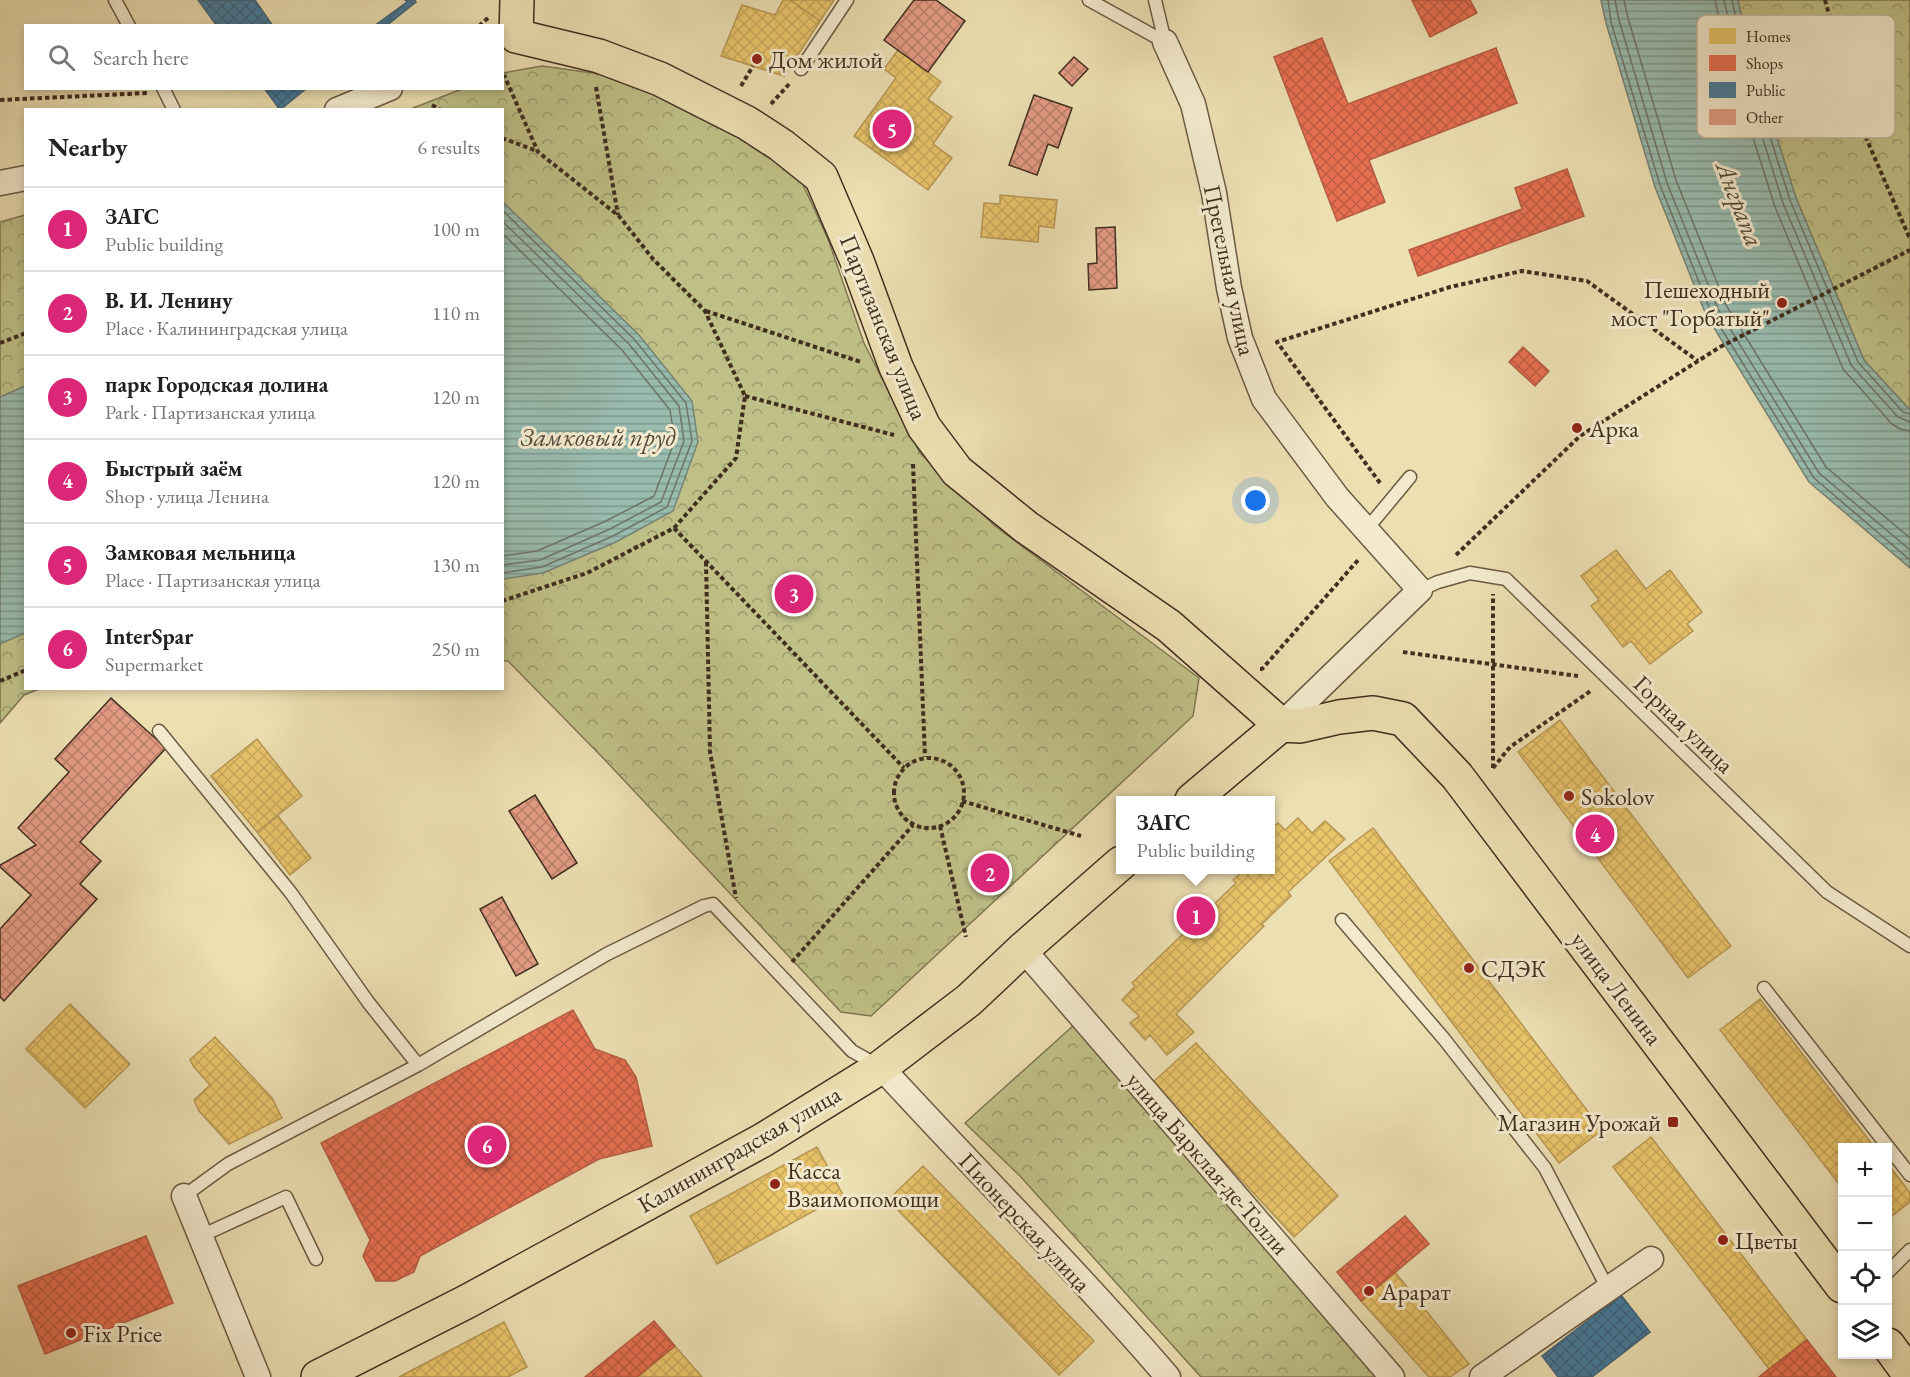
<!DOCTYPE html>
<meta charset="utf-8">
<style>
:root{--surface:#fff;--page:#f2f2f2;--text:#222;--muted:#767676;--line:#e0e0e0;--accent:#db2777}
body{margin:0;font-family:"EB Garamond",serif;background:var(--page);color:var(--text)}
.controls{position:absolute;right:18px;bottom:18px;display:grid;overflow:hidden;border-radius:0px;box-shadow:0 3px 9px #0003}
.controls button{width:54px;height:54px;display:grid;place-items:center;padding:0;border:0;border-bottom:2px solid var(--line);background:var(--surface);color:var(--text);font:30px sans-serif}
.you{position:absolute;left:1256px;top:501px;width:21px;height:21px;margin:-15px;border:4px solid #fff;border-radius:50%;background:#1a73e8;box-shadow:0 0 0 9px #1a73e833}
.badge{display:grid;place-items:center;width:39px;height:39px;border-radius:50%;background:var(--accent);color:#fff;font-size:20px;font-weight:700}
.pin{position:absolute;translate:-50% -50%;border:3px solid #fff;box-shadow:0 2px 6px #0006}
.popup{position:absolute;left:1116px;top:796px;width:159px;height:78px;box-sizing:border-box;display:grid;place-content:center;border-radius:0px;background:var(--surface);filter:drop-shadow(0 2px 4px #0005);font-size:20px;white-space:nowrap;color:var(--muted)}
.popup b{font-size:22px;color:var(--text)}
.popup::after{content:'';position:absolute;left:50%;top:100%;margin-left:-12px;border:12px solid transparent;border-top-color:var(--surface)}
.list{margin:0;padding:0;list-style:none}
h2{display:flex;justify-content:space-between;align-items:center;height:78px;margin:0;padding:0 24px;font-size:26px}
h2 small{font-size:20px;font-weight:400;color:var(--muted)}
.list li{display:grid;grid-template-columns:39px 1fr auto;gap:18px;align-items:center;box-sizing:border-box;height:84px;padding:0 24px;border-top:2px solid var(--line)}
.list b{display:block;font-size:22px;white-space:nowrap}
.list p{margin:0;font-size:20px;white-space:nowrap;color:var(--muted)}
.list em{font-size:20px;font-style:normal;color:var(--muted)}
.icon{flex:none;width:33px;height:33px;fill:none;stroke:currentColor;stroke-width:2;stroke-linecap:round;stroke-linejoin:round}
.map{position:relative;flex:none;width:1910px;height:1377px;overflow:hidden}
.search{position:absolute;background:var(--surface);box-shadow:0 3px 9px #0003;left:24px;top:24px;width:480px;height:66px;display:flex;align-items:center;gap:15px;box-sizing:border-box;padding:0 21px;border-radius:0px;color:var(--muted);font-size:22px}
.panel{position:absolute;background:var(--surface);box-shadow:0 3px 9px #0003;left:24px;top:108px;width:480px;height:582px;border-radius:0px}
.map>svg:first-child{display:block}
.park{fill:url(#park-crowns);stroke:#807753;stroke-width:1.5}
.water{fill:url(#water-rules);stroke:#768375;stroke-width:1.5}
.homes{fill:url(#homes-cross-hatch);stroke:#b79754;stroke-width:1.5}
.shops{fill:url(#shops-cross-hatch);stroke:#b55c42;stroke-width:1.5}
.public{fill:url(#public-cross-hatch);stroke:#446477;stroke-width:1.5}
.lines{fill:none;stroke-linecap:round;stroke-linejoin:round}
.shore{stroke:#6d7567;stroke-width:1.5}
.building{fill:url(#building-cross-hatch);stroke:#412e1f;stroke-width:1.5}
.lane-casing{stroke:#6c5a44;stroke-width:15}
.street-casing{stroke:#6c5a44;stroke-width:27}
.primary-casing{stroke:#412e1f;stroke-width:36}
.path{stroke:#412e1f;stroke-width:4;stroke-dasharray:4.5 3;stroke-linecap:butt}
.lane{stroke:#f3eacd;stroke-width:12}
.street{stroke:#f3eacd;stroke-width:24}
.primary{stroke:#ecdfb2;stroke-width:33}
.poi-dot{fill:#8f2418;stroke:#f3eacd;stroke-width:2}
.labels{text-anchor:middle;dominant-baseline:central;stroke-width:6;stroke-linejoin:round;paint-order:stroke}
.poi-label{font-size:24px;fill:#412e1f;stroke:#f3eacd;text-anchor:start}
.street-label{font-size:24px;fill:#412e1f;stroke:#f3eacd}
.water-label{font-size:26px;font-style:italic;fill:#534a3c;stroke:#f3eacd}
.key{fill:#f3eacd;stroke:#beb299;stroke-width:1.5}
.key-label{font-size:16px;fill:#412e1f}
</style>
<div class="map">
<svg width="1910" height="1377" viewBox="0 0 1910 1377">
<defs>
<pattern id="park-crowns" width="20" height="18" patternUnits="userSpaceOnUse" patternTransform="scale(1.5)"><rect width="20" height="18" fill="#bfc087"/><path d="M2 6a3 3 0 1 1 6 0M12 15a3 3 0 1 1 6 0" fill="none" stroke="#9d9c6e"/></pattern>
<pattern id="water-rules" width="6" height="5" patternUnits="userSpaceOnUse" patternTransform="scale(1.5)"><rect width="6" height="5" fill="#99bcaf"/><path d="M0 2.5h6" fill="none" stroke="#7e998e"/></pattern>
<pattern id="homes-cross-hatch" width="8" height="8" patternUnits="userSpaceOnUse" patternTransform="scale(1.5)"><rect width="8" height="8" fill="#e9c46a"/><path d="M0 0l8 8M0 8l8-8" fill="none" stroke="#c9a95b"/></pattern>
<pattern id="shops-cross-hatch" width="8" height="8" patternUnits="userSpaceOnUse" patternTransform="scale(1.5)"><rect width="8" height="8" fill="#e76f51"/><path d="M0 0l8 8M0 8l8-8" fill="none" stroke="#bd5c43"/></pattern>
<pattern id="public-cross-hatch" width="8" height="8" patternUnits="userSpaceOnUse" patternTransform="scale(1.5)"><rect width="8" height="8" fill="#457b9d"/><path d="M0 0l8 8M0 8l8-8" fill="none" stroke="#3b657f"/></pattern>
<pattern id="building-cross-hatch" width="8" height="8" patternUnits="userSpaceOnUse" patternTransform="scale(1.5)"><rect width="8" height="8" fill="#e39b84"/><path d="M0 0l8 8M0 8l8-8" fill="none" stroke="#ba7f6b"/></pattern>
</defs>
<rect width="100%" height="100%" fill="#ecdfb2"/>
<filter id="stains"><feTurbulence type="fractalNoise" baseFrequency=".00333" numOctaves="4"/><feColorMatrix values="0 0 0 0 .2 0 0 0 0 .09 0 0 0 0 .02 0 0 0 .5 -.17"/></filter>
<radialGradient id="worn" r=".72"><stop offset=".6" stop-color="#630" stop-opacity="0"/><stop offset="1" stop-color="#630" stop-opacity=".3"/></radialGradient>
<path class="park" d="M1738,0h172v410l-46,-50 -68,-162 -46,-145z
M542,66l65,9 64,26 64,31 64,44 29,63 36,104 56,110 75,73 204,152 -6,38 -322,300 -30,-4 -235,-251 -98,-100h-5l-1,-551h-94l54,-21 40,-1 1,-15z
M25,215l1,473 13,1 -15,6 -24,28v-501z
M1074,1025l305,352h-178l-181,-201 -55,-53z"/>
<path class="water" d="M1601,0h137l12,53 46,145 68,162 46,50v158l-101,-86 -103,-167 -51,-128 -49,-164z
M503,202l136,133 53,66 6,41 -25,69 -57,31 -73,31 -40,6z
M25,386v247l-25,11v-247z"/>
<path class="homes" d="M783,0h7l30,21 -36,55 -63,-20 21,-51 33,10z
M790,0h44l-14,21z
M898,50l43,32 -13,17 24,18 -19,27 19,14 -24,32 -74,-54 42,-58 -12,-9z
M1000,195l57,5 -3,28 -15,-2 -1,16 -57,-5 3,-34 16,1z
M1616,550l30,39 24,-19 32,42 -15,12 6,7 -43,33 -19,-23 -8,6 -32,-41 8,-6 -18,-24z
M1560,720l171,226 -43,32 -170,-226z
M257,739l45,57 -45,36 -46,-56z
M278,816l33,42 -21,17 -33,-43z
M1298,818l14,15 13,-12 20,18 -57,53 3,4 -29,28 2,2 -88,88 18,18 -27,23 -17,-20 -5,5 -15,-17 9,-7 -17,-16 13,-14 -3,-3 104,-100 -3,-3 11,-10h27v-41l7,-6 7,7z
M1373,828l229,302 -43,33 -230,-302z
M1760,999l115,149h-33v40l-122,-158z
M70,1004l60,60 -45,44 -59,-59z
M215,1037l57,61 10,20 -53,26 -30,-33 -5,-11 16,-15 -16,-18 -4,-7z
M1196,1043l142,153 -44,41 -142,-154z
M1651,1137l156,203 -38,29 -156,-202z
M817,1147l26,48 -126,69 -27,-48z
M1888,1164l22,29v9l-22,17z
M923,1166l171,175 -35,34 -171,-175z
M1395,1272l74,92 -19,13h-21l-68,-76z
M504,1322l23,45 -19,10h-109z
M675,1346l27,31h-65z"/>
<path class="shops" d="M1412,0h58l7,13 -47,24z
M1322,38l26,66 148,-56 21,55 -148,57 16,42 -48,19 -63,-164z
M1567,169l17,47 -166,60 -9,-26 113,-41 -7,-21z
M1523,347l26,24 -14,15 -26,-24z
M573,1010l22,39 30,11 11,17 16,69 -53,13 -179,97 -6,16 -19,9h-19l-13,-25 7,-16 -49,-97z
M1405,1216l24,28 -68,57 -24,-29z
M146,1236l27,67 -128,51 -27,-68z
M654,1321l21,25 -38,31h-52z
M1807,1340l29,37h-77l10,-8z"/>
<path class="public" d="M198,0h57l18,26h-56z
M405,0h10l1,2 -30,24h-12l33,-24z
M264,88h43l-27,22z
M1621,1295l29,37 -58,45h-34l-16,-21z"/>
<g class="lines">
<path class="shore" d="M1608,0l3,22 49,163 51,127 103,166 96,82
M1615,0l4,20 48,163 51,126 101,164 91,77
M1624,0l4,18 48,162 50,125 100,162 84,71
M1715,0l13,59 47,148 68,162 49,55 8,5 10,2
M1724,0l13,56 46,147 68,162 47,52 12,5
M1732,0l12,54 46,146 68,162 45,50 7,2
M502,210l132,129 52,64 6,38 -25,66 -54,29 -71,31 -40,6
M502,221l127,123 50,62 5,35 -23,61 -51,27 -70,31 -38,5
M502,233l120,117 48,60 5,30 -21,56 -48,25 -69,30 -35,5"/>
</g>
<path class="building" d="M914,0h22l29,21 -37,51 -44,-32z
M1074,57l14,12 -16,17 -13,-13z
M1034,95l38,13 -14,40 -10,-4 -11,31 -28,-10z
M1115,227l2,61 -28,2 -1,-26 9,-1 -1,-35z
M111,698l55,50 -86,94 21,19 -21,23 17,15 -93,102 -4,-4v-68l31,-34 -31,-28v-2l36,-20 -18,-17 51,-56 -14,-13z
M535,795l42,68 -25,16 -43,-68z
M502,897l36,67 -22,12 -36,-67z"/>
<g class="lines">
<g class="lane-casing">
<path id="lane" d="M115,0l14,26
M1089,0l76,42
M1155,0l10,42
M801,69l46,-69
M163,88l11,22
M1366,530l44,-53
M1420,590l18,-8 32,-9 36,6 321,313 83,54
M159,731l132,162 77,109 50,63
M1342,920l102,119 101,129 63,121
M1764,988l146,187
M184,1196l44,-32 190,-99 189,-111 97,-48 9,-2 139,147 25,14
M201,1236l85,-39 30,62
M1888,1272l22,-22"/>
</g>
<g class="street-casing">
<path id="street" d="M1165,42l28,62 21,89 15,95 11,50 24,61 73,98 83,93 -139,135
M337,110l53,-22
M0,183l26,-5
M1023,949l369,428
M881,1067c95,104 195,203 287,310
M184,1196l74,181
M1482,1377l169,-118"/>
</g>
<g class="primary-casing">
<path id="primary" d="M517,0l-1,36 83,20 61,23 87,44 34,22 40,32 36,84 39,106 28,60 33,44 69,56 143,99 112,99
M1192,800l89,-75 19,1 39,-9 34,-4 30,6 54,57 385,510
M1888,1345l22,30
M318,1377l150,-76 295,-161 118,-73 88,-67 54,-51 98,-86"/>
</g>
<path class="path" d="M1825,0l32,117 53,122
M479,26l9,-8
M741,86l12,-20
M596,87l22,128
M0,100l147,-7
M771,104l19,-21
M432,105l9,5
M502,138l35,13
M706,311l155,51
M0,343l26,-10
M745,396l149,39
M913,464l12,293
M1380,483l-103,-141 173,-55 72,-16 65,10 111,80
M674,528l230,240
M1456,555l124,-119 140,-89 190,-97
M706,562l4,190 26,146
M502,601l85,-28 87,-45 62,-70 9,-62 -40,-85 -52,-52 -34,-43 -81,-64 -34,-77
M1403,652l175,24
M1260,669h2l97,-110
M0,681l26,-11
M894 793a35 35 0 1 1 70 0a35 35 0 1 1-70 0Z
M1493,768v-174
M1493,768l17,-21 82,-57
M962,801l119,35
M940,826l26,111
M792,962l121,-137"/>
<use href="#lane" class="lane"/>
<use href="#street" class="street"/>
<use href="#primary" class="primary"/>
</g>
<g class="poi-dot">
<circle cx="757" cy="59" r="6"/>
<circle cx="1782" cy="303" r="6"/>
<circle cx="1577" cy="428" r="6"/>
<circle cx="1569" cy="796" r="6"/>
<circle cx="1469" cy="968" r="6"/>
<rect x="1667" y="1116" width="12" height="12" rx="3"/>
<circle cx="775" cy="1184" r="6"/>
<circle cx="1723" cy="1240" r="6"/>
<circle cx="1369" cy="1291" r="6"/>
<circle cx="71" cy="1333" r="6"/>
</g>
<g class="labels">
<g class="poi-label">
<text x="769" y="59">Дом жилой</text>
<text x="1770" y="289" text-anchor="end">Пешеходный<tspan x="1770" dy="28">мост "Горбатый"</tspan></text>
<text x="1589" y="428">Арка</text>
<text x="1581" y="796">Sokolov</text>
<text x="1481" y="968">СДЭК</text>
<text x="1661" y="1122" text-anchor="end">Магазин Урожай</text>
<text x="787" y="1170">Касса<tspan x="787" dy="28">Взаимопомощи</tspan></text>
<text x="1735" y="1240">Цветы</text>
<text x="1381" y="1291">Арарат</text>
<text x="83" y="1333">Fix Price</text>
</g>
<g class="street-label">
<text transform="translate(1230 270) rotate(78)">Прегельная улица</text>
<text transform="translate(884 327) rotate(68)">Партизанская улица</text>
<text transform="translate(1684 724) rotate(44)">Горная улица</text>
<text transform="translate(1617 988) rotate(53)">улица Ленина</text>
<text transform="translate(739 1149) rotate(-30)">Калининградская улица</text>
<text transform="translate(1208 1163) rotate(49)">улица Барклая-де-Толли</text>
<text transform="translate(1025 1222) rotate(47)">Пионерская улица</text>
</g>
<g class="water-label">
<text transform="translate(1740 204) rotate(69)">Анграпа</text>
<text x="598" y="437">Замковый пруд</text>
</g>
</g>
<rect x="1697" y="15" width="198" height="123" rx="9" class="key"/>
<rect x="1709" y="28" width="27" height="16" fill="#e9c46a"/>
<rect x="1709" y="55" width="27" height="16" fill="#e76f51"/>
<rect x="1709" y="82" width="27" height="16" fill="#457b9d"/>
<rect x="1709" y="109" width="27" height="16" fill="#e39b84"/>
<g class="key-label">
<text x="1746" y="42">Homes</text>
<text x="1746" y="69">Shops</text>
<text x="1746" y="96">Public</text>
<text x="1746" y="123">Other</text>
</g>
<rect width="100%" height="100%" filter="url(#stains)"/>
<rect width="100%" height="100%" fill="url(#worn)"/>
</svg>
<div class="controls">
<button>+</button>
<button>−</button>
<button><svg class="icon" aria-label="locate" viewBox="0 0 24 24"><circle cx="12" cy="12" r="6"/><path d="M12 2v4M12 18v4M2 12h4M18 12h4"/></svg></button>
<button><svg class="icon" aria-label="layers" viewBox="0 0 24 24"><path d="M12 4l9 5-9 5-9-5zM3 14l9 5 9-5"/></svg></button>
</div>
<div class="you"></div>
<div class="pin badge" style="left:1196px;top:916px">1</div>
<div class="popup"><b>ЗАГС</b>Public building</div>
<div class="pin badge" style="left:990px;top:873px">2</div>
<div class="pin badge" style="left:794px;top:594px">3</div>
<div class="pin badge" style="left:1595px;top:834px">4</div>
<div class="pin badge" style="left:892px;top:129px">5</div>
<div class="pin badge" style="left:487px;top:1145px">6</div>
<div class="search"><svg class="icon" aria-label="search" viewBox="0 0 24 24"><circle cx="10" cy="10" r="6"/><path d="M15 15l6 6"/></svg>Search here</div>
<section class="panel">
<h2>Nearby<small>6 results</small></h2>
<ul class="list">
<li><span class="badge">1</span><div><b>ЗАГС</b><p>Public building</p></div><em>100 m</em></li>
<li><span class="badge">2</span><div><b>В. И. Ленину</b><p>Place · Калининградская улица</p></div><em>110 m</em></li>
<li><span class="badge">3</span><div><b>парк Городская долина</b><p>Park · Партизанская улица</p></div><em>120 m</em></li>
<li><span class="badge">4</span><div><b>Быстрый заём</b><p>Shop · улица Ленина</p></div><em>120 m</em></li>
<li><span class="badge">5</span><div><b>Замковая мельница</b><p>Place · Партизанская улица</p></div><em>130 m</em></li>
<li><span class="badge">6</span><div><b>InterSpar</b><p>Supermarket</p></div><em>250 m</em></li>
</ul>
</section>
</div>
